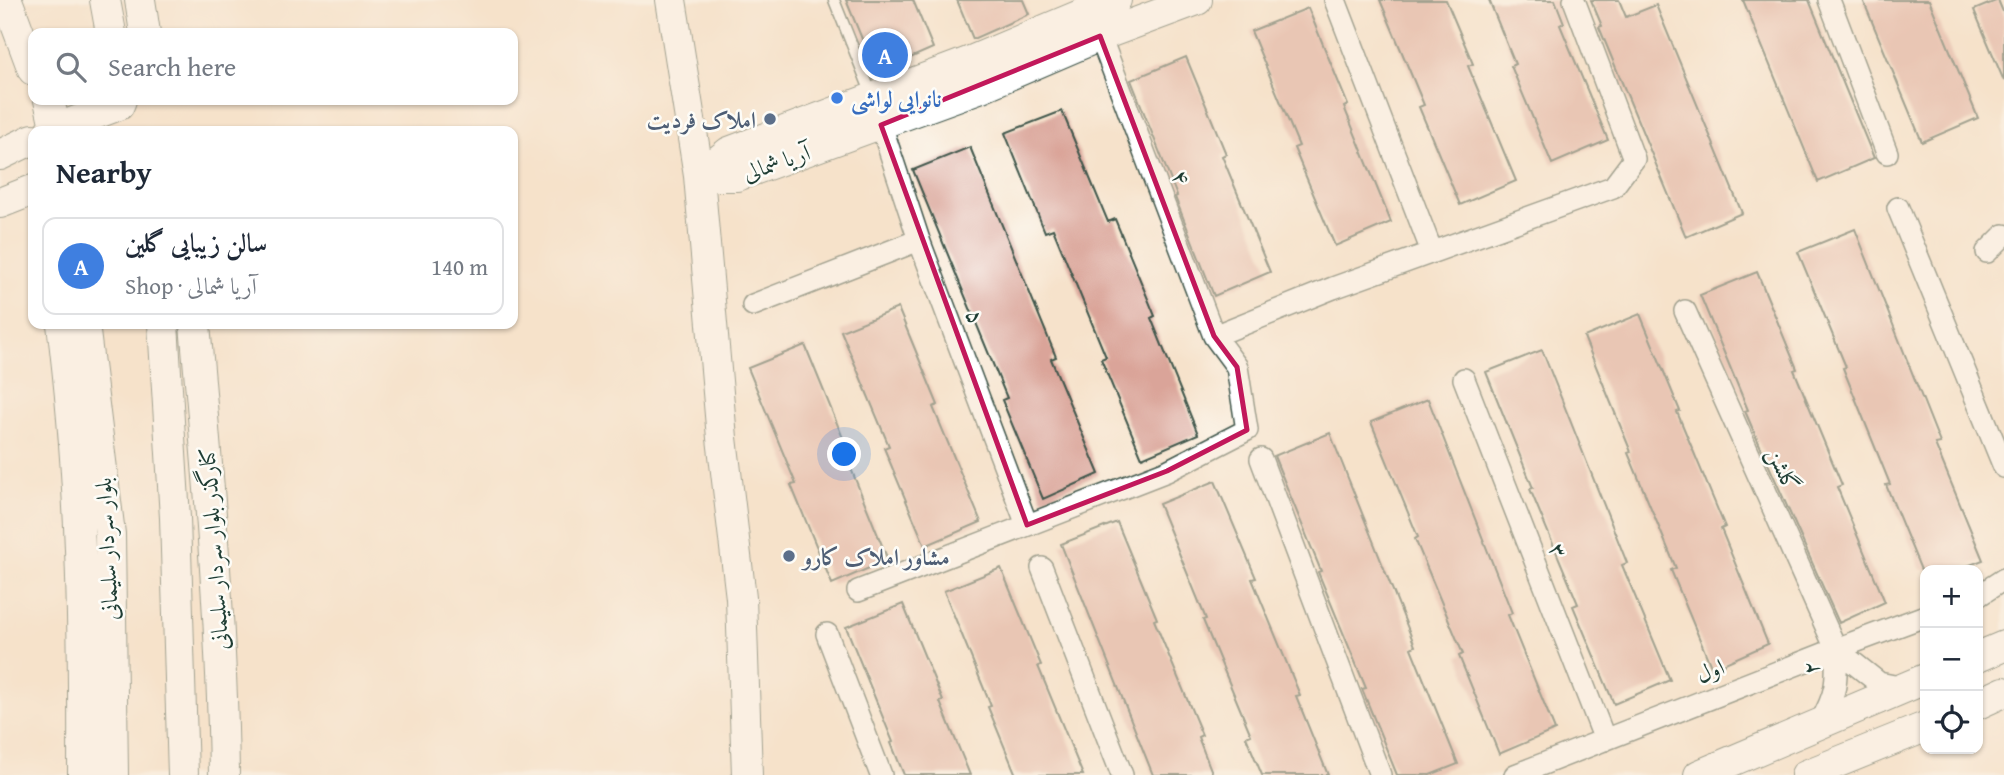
<!DOCTYPE html>
<meta charset="utf-8">
<style>
:root{--surface:#fff;--page:#f6f6f7;--text:#1f2937;--muted:#747a83;--line:#e0e1e3;--accent:#2563eb}
body{margin:0;font-family:"Gentium Book Plus",Amiri,serif;background:var(--page);color:var(--text)}
.controls{position:absolute;right:21px;bottom:21px;display:grid;overflow:hidden;border-radius:14px;box-shadow:0 2px 5px #0004}
.controls button{width:63px;height:63px;display:grid;place-items:center;padding:0;border:0;border-bottom:2px solid var(--line);background:var(--surface);color:var(--text);font:35px sans-serif}
.you{position:absolute;left:845px;top:455px;width:24px;height:24px;margin:-18px;border:5px solid #fff;border-radius:50%;background:#1a73e8;box-shadow:0 0 0 10px #1a73e833}
.badge{display:grid;place-items:center;width:46px;height:46px;border-radius:50%;background:var(--accent);color:#fff;font-size:23px;font-weight:700}
.pin{position:absolute;translate:-50% -50%;border:4px solid #fff;box-shadow:0 2px 7px #0006}
.list{margin:0;padding:0;list-style:none}
h2{display:flex;justify-content:space-between;align-items:center;height:91px;margin:0;padding:0 28px;font-size:30px}
h2 small{font-size:23px;font-weight:400;color:var(--muted)}
.list li{display:grid;grid-template-columns:46px 1fr auto;gap:21px;align-items:center;box-sizing:border-box;height:98px;margin:0 14px 14px;padding:0 14px;border:2px solid var(--line);border-radius:14px}
.list b{display:block;font-size:26px;white-space:nowrap}
.list p{margin:0;font-size:23px;white-space:nowrap;color:var(--muted)}
.list em{font-size:23px;font-style:normal;color:var(--muted)}
.icon{flex:none;width:38px;height:38px;fill:none;stroke:currentColor;stroke-width:2;stroke-linecap:round;stroke-linejoin:round}
.map{position:relative;flex:none;width:2004px;height:775px;overflow:hidden}
.search{position:absolute;background:var(--surface);box-shadow:0 2px 5px #0004;left:28px;top:28px;width:490px;height:77px;display:flex;align-items:center;gap:18px;box-sizing:border-box;padding:0 24px;border-radius:14px;color:var(--muted);font-size:26px}
.panel{position:absolute;background:var(--surface);box-shadow:0 2px 5px #0004;left:28px;top:126px;width:490px;height:203px;border-radius:14px}
.map>svg:first-child{display:block}
.building{fill:#daa499}
.lines{fill:none;stroke-linecap:round;stroke-linejoin:round}
.lane-casing{stroke:#3f564b;stroke-width:13}
.street-casing{stroke:#3f564b;stroke-width:24}
.secondary-casing{stroke:#3f564b;stroke-width:32}
.lane{stroke:#fff;stroke-width:10}
.street{stroke:#fff;stroke-width:21}
.secondary{stroke:#fff;stroke-width:30}
.marked{fill:none;stroke:#c2185b;stroke-width:5;stroke-linejoin:round}
.shop-dot{fill:#3f7fe0;stroke:#fdfcf7;stroke-width:2.5}
.service-dot{fill:#5c6f8a;stroke:#fdfcf7;stroke-width:2.5}
.labels{text-anchor:middle;dominant-baseline:central;stroke-width:5;stroke-linejoin:round;paint-order:stroke}
.shop-label{font-size:23px;font-weight:bold;fill:#366cbe;stroke:#fdfcf7;text-anchor:start}
.service-label{font-size:23px;font-weight:bold;fill:#4e5e75;stroke:#fdfcf7;text-anchor:end}
.street-label{font-size:23px;fill:#1f3d34;stroke:#fdfcf7}
</style>
<div class="map">
<svg width="2004" height="775" viewBox="0 0 2004 775">
<rect width="100%" height="100%" fill="#fdfcf7"/>
<filter id="ink" filterUnits="userSpaceOnUse"><feTurbulence type="fractalNoise" baseFrequency=".0143" numOctaves="2"/><feDisplacementMap in="SourceGraphic" scale="14" xChannelSelector="R" yChannelSelector="G"/><feConvolveMatrix kernelMatrix="1 2 1 2 8 2 1 2 1" color-interpolation-filters="sRGB"/></filter>
<filter id="wash" filterUnits="userSpaceOnUse"><feTurbulence type="fractalNoise" baseFrequency=".00686" numOctaves="4" result="noise"/><feDisplacementMap in="SourceGraphic" scale="28" xChannelSelector="R" yChannelSelector="G"/><feGaussianBlur stdDeviation="1.57" result="paint"/><feColorMatrix in="noise" values="0 0 0 0 0 0 0 0 0 0 0 0 0 0 0 0 0 1.4 0 .05"/><feComposite in="paint" operator="in"/></filter>
<g filter="url(#wash)">
<rect width="100%" height="100%" fill="#f6e2cb"/>
<g id="blocks">
<path class="building" d="M846,0h67l20,48 -57,25z
M957,0h66l6,14 -56,25z
M1380,0h66l27,64 -5,2 48,115 -56,24 -41,-98 5,-2z
M1489,0h66l9,23 -4,2 48,115 -56,24 -41,-98 4,-2z
M1591,0h28l7,17 30,-12 86,208 -56,24 -87,-210 3,-1z
M1743,0h66l65,158 -56,24z
M1863,0h66l49,118 -56,24z
M1998,0l6,14v67l-30,-71z
M1308,8l40,97 -4,2 47,115 -56,24 -41,-98 5,-2 -48,-115z
M1186,57l40,97 -4,2 48,116 -56,24 -39,-99 2,-1 -46,-116z
M1062,111l46,111 7,-3 40,97 -4,2 47,116 -56,24 -41,-99 5,-2 -53,-128 -8,3 -40,-99z
M970,147l86,210 -5,2 48,115 -56,25 -41,-99 5,-2 -94,-228z
M1855,229l85,214 -5,1 48,116 -26,10h-36l-35,-85 4,-1 -47,-116 3,-1 -48,-115z
M1757,272l40,97 -3,1 48,115 -5,2 48,115 -46,21 -85,-191 -9,-21 3,-1 -48,-115z
M898,308l40,97 -5,2 48,115 -56,24 -41,-98 5,-2 -48,-115z
M1640,314l40,97 -3,1 48,115 -4,2 47,115 -56,25 -41,-99 5,-2 -48,-115 3,-1 -47,-115z
M805,345l40,98 -4,1 47,116 -56,24 -41,-99 5,-1 -48,-116z
M1542,350l85,213 -5,2 48,115 -56,24 -41,-98 5,-2 -48,-115 3,-1 -47,-116z
M1428,399l84,214 -4,2 47,115 -56,24 -40,-98 4,-2 -48,-115 3,-2 -47,-115z
M1330,433l85,213 -4,2 47,116 -28,11h-33l-35,-86 4,-1 -48,-116 3,-1 -47,-115z
M1215,481l41,97 -4,1 48,116 -4,1 32,79h-66l-16,-38 5,-2 -48,-115 3,-1 -47,-115z
M1117,522l40,97 -3,1 48,115 -4,2 15,38h-60l-92,-231z
M1001,568l40,97 -3,1 45,109h-67l-28,-68 3,-1 -47,-115z
M903,604l40,97 -3,1 30,73h-66l-13,-32 2,-1 -47,-115z"/>
</g>
</g>
<g filter="url(#ink)">
<use href="#blocks" fill-opacity="0" stroke="#3f564b" stroke-width="2"/>
<g class="lines">
<g class="lane-casing">
<path id="lane" d="M834,0l38,95"/>
</g>
<g class="street-casing">
<path id="street" d="M1335,0l97,252
M1829,0l58,153
M1100,36l114,300
M881,125l38,115 108,285
M1898,208l106,259
M1987,252l17,-17
M753,305l166,-65
M1685,311l151,338c1,33 1,44 -16,74
M1464,379l141,361
M1261,459l119,316
M1042,568l80,207
M858,591l309,-120 80,-41 -10,-63 -23,-31 119,-48 280,-101 21,-28 -60,-159
M1978,596l26,-17
M827,634l54,141
M1836,649l43,34 25,5
M1515,775l321,-126 89,-33"/>
</g>
<g class="secondary-casing">
<path id="secondary" d="M7,0l26,70
M105,0l6,33
M140,0l5,33
M671,0l28,176 23,262 19,160 6,177
M49,100l7,31
M50,131l69,-26 2,-5
M0,155l33,-16
M699,176h38l242,-88 121,-52 97,-36
M699,176l30,-24 237,-89 150,-63
M0,203l33,-13
M62,324c19,149 22,301 21,451
M84,324l26,210 3,241
M163,324l12,194 8,257
M195,324c13,150 27,300 29,451
M1978,657l26,-11
M1978,704l26,-12
M1699,775l226,-96
M1806,775l119,-48"/>
</g>
<use href="#lane" class="lane"/>
<use href="#street" class="street"/>
<use href="#secondary" class="secondary"/>
</g>
</g>
<path d="M0 0H2004V775H0ZM1100,36l114,300 23,31 10,63 -80,41 -140,54 -146,-400z" fill="#f6e2cb" fill-opacity=".55" fill-rule="evenodd"/>
<path class="marked" d="M1100,36l114,300 23,31 10,63 -80,41 -140,54 -146,-400z"/>
<circle class="shop-dot" cx="837" cy="98" r="7"/>
<g class="service-dot">
<circle cx="770" cy="119" r="7"/>
<circle cx="789" cy="556" r="7"/>
</g>
<g class="labels">
<g class="shop-label">
<text x="851" y="98">نانوایی لواشی</text>
</g>
<g class="service-label">
<text x="756" y="119">املاک فردیت</text>
<text x="803" y="556" text-anchor="start">مشاور املاک کارو</text>
</g>
<g class="street-label">
<text transform="translate(776 162) rotate(-19)">آریا شمالی</text>
<text transform="translate(1182 177) rotate(69)">۴</text>
<text transform="translate(976 316) rotate(69)">۵</text>
<text transform="translate(1784 469) rotate(66)">گلشن</text>
<text transform="translate(106 549) rotate(-93)">بلوار سردار سلیمانی</text>
<text transform="translate(213 549) rotate(-94)">کنارگذر بلوار سردار سلیمانی</text>
<text transform="translate(1559 550) rotate(69)">۳</text>
<text transform="translate(1810 668) rotate(-90)">۲</text>
<text transform="translate(1710 670) rotate(-22)">اول</text>
</g>
</g>
</svg>
<div class="controls">
<button>+</button>
<button>−</button>
<button><svg class="icon" aria-label="locate" viewBox="0 0 24 24"><circle cx="12" cy="12" r="6"/><path d="M12 2v4M12 18v4M2 12h4M18 12h4"/></svg></button>
</div>
<div class="you"></div>
<div class="pin badge" style="left:885px;top:55px;background:#3f7fe0">A</div>
<div class="search"><svg class="icon" aria-label="search" viewBox="0 0 24 24"><circle cx="10" cy="10" r="6"/><path d="M15 15l6 6"/></svg>Search here</div>
<section class="panel">
<h2>Nearby<small></small></h2>
<ul class="list">
<li><span class="badge" style="background:#3f7fe0">A</span><div><b>سالن زیبایی گلین</b><p>Shop · آریا شمالی</p></div><em>140 m</em></li>
</ul>
</section>
</div>
